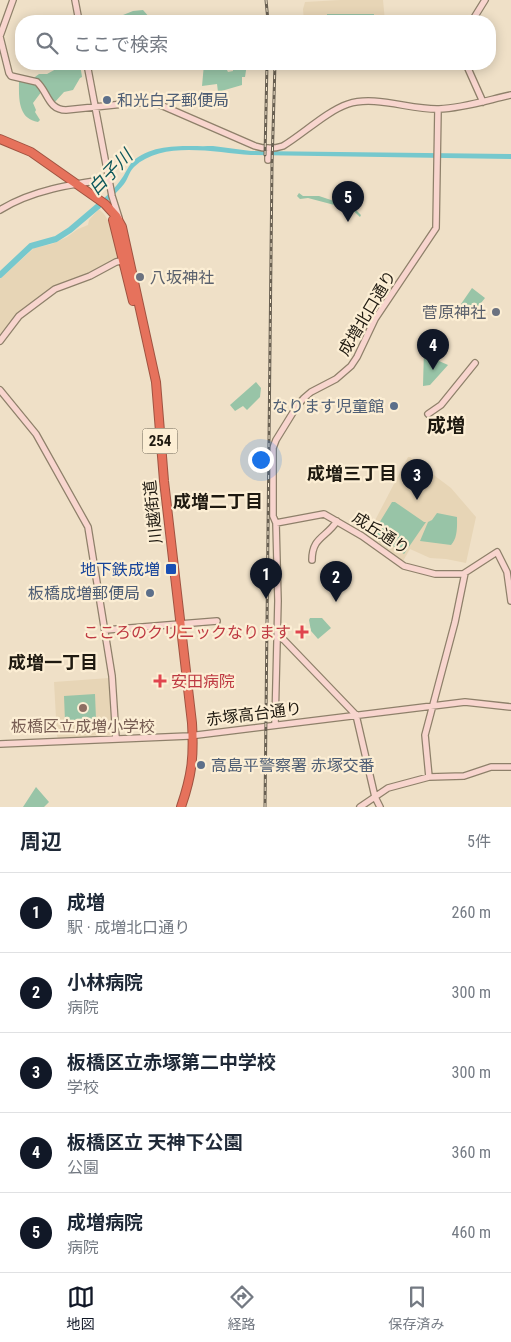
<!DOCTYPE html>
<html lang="ja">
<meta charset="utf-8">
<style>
:root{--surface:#fff;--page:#f6f6f7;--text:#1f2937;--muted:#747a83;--line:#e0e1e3;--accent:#111827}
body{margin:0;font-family:"Roboto Condensed","Noto Sans JP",sans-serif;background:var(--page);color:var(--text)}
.you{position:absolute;left:260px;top:459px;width:18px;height:18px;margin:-12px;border:4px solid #fff;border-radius:50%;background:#1a73e8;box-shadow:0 0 0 8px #1a73e833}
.badge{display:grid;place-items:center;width:32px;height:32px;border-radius:50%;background:var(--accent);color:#fff;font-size:16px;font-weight:700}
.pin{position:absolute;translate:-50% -41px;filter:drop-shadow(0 1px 2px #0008)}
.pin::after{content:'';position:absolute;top:26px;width:18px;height:15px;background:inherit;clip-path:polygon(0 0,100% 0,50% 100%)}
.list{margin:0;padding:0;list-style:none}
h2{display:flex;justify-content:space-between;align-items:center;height:65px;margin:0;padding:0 20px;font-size:21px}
h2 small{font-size:16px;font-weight:400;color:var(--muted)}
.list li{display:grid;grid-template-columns:32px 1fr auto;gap:15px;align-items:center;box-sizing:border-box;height:80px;padding:0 20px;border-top:1px solid var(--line)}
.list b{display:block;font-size:19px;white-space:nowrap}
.list p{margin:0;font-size:16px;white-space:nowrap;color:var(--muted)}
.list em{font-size:16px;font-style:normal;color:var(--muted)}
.icon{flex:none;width:28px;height:28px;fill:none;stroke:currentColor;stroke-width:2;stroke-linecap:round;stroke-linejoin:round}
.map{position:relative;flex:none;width:511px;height:807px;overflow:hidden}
.search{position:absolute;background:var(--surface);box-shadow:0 2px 12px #0003;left:15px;right:15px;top:15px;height:55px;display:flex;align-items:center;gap:12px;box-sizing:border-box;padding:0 18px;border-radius:20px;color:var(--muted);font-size:19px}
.sheet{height:465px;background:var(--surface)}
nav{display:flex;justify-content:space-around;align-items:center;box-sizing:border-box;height:70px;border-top:1px solid var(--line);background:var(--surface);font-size:14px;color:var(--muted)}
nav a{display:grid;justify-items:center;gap:2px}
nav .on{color:var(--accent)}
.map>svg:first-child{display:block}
.built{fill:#e7d5b6}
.green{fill:#98c4a7}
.water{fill:#76c8cd}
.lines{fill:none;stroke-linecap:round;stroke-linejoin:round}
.river{stroke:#76c8cd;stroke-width:6}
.secondary-casing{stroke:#8e806a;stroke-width:8}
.highway-casing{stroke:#a05341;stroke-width:10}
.secondary{stroke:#f8d5ce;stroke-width:5.5}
.highway{stroke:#e6725c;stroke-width:8}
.rail-casing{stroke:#696052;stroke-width:3}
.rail{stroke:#fceed4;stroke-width:1;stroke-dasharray:4;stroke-linecap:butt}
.service-dot{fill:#5c6f8a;stroke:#fceed4;stroke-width:2}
.worship-dot{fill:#6b7280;stroke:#fceed4;stroke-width:2}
.transit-dot{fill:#1a4fb4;stroke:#fceed4;stroke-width:2}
.health-dot{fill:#e0444e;stroke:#fceed4;stroke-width:2}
.education-dot{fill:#8d6e63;stroke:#fceed4;stroke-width:2}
.labels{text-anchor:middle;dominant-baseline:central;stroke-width:4.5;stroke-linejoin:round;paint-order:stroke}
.shield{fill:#fceed4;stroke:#61594b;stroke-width:1}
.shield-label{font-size:15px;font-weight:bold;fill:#1e1910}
.service-label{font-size:16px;fill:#4e5e75;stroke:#fceed4;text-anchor:start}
.worship-label{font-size:16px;fill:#5b616d;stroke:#fceed4;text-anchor:start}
.street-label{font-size:16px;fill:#1e1910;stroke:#fceed4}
.transit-label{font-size:16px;fill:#164399;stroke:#fceed4;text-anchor:end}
.health-label{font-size:16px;fill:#be3a42;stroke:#fceed4;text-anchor:end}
.education-label{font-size:16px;fill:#785e54;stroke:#fceed4}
.water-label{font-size:18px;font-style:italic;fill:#0f585c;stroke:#fceed4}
.neighbourhood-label{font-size:18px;font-weight:bold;fill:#1e1910;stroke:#fceed4}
.quarter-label{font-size:19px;font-weight:bold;fill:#1e1910;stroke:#fceed4}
</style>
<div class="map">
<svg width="511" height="807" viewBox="0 0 511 807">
<rect width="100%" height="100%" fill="#efe0c7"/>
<path class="built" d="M340,0h43l2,21h-81l-1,-12 2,-7z
M98,210h2l4,4 7,11 7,33 -18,10 -45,18 -55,51v-58l34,-31 18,-4 15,-7 11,-8 10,-4 1,-5z
M408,457h2l41,31 25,29 -10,46 -20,-4 -16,-1 -20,-9 -7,12 -33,-25v-6z
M109,678l4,56 -1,2 -54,2 -1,-2 -3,-54z"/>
<path class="green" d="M143,10l7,8 6,3h-48l25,-10z
M327,14h47v5l-2,2h-45z
M65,64h15l2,13 -2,1 -7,12 -9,2 -10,11 -14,-21 -6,-4 1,-1 4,-3h8z
M204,64h23l-1,4 2,4 5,-1v-4l2,-3h12l-2,13h-3v8l-24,7 -1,-8 -15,2z
M19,80l16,3 7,8 -9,12 3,7 -1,2 5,8 -2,2c-21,-3 -19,-26 -19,-42z
M299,193l4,3h16l15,5h13l14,14 -1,2 -15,-14 -3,4 -34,-9 -8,1 -3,-3z
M472,288l13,10 -12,15 -12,-9z
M428,348l14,7 -3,6 9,4 -18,20 -7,1 1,-37z
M256,382l5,6 -1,9 -13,13 -4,-4 -8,5 -5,-6z
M392,502h3l29,20h2l-22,32 -14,-10 -2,4 -14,-11 -1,-4z
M437,513l20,4c0,8 1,21 -6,28l-31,-4 8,-19 4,-2z
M310,618h12l9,10 -13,11 -7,-8 -2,-11z
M95,694l1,25 -31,2 -1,-25z
M36,787l13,15 -5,5h-21z"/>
<path class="water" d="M213,146l38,5 260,3v5l-260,-4c-36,-2 -88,-15 -117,12 -5,5 -6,12 -10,17 -7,9 -17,17 -25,25l-4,-3c9,-8 18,-15 25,-25 5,-6 7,-13 12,-19 22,-20 54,-15 81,-16z"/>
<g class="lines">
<path class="river" d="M0,275l31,-29 25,-7 14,-9 33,-28"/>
<g class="secondary-casing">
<path id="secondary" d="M75,0l4,21
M472,21l13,-21
M0,36l13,-36
M0,37l9,36 2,3 26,6c11,10 11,28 29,28l67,-7h23l99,43c9,3 19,3 28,0 20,-12 44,-35 65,-42 27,-9 63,6 91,5 24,-1 49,-9 72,-14
M87,64l25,132 7,22
M466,64l17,38
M268,160v-12
M0,210c32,-20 72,-26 109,-31
M0,341l19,-25 36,-27 35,-13 26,-14 9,-2
M0,390l36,44 52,93 24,149 4,62
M428,414l13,-9 34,-42
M276,523l48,-9 38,22 42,30 31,8h28l34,-22 10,20 4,29
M312,560c0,-23 14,-22 25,-39
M105,630l112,-9
M277,636l7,4 72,75 19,82 5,10
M275,724l3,-123 -2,-78 -3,-7v-68l3,-8 21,-34 7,-8 7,-6 25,-13 15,-13 6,-9 18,-38 61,-91 2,-119
M0,744l189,-8 276,-34 46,5
M429,777l-4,-42 30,-113 10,-49
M360,807l28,-19 41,-11 35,-1 27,-9h20"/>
</g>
<g class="highway-casing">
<path id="highway" d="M0,139l31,13 74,52 11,12 6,11 34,155 8,99 28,242c2,34 0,52 -11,84
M113,220l20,81"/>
</g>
<use href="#secondary" class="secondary"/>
<use href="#highway" class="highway"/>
<g class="rail-casing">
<path id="rail" d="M266,0l2,21
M265,155l2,-91
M265,807l7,-642 3,-101"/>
</g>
<use href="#rail" class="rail"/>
</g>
<g class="service-dot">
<circle cx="107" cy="100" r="5"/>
<circle cx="394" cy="406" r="5"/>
<circle cx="150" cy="593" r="5"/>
<circle cx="201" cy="765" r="5"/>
</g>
<g class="worship-dot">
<circle cx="140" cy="277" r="5"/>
<circle cx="496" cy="312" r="5"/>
</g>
<rect class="transit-dot" x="165" y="563" width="12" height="12" rx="2.5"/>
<g class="health-dot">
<path d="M299.5 624.5h5v5h5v5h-5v5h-5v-5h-5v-5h5z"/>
<path d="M157.5 673.5h5v5h5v5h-5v5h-5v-5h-5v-5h5z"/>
</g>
<circle class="education-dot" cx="83" cy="708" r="5"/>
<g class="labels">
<rect class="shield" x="142.5" y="428.5" width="35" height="25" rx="4"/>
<g class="shield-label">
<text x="160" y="441">254</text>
</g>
<g class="service-label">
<text x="117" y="100">和光白子郵便局</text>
<text x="384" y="406" text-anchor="end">なります児童館</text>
<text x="140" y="593" text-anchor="end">板橋成増郵便局</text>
<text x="211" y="765">高島平警察署 赤塚交番</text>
</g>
<g class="worship-label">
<text x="150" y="277">八坂神社</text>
<text x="486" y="312" text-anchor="end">菅原神社</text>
</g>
<g class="street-label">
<text transform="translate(367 313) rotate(-59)">成増北口通り</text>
<text transform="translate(153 512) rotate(-96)">川越街道</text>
<text transform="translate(381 533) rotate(33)">成丘通り</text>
<text transform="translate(254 714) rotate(-7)">赤塚高台通り</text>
</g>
<g class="transit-label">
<text x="160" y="569">地下鉄成増</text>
</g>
<g class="health-label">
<text x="291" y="632">こころのクリニックなります</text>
<text x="171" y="681" text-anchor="start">安田病院</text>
</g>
<g class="education-label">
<text x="83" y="726">板橋区立成増小学校</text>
</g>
<g class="water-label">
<text transform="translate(110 172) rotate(-46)">白子川</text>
</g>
<g class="neighbourhood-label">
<text x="352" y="473">成増三丁目</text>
<text x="218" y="501">成増二丁目</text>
<text x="53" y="662">成増一丁目</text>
</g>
<g class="quarter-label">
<text x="446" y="425">成増</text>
</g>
</g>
</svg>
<div class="you"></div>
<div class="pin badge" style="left:266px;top:599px">1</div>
<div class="pin badge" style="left:336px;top:602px">2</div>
<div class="pin badge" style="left:417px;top:500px">3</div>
<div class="pin badge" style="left:433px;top:370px">4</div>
<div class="pin badge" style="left:348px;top:222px">5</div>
<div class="search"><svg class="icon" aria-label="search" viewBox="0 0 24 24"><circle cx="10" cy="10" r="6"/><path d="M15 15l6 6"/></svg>ここで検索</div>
</div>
<section class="sheet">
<h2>周辺<small>5件</small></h2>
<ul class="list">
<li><span class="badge">1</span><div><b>成増</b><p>駅 · 成増北口通り</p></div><em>260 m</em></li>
<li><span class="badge">2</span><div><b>小林病院</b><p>病院</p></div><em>300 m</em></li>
<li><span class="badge">3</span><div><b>板橋区立赤塚第二中学校</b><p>学校</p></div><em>300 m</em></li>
<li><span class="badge">4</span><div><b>板橋区立 天神下公園</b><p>公園</p></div><em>360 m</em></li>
<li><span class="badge">5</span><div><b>成増病院</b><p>病院</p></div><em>460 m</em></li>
</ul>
</section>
<nav>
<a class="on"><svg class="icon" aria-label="map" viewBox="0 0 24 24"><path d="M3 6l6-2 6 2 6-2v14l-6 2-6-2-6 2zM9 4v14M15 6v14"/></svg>地図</a>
<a><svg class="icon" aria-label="directions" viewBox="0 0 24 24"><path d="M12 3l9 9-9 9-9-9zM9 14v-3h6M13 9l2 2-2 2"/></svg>経路</a>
<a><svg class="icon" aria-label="saved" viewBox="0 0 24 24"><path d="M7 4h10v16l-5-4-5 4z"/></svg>保存済み</a>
</nav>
